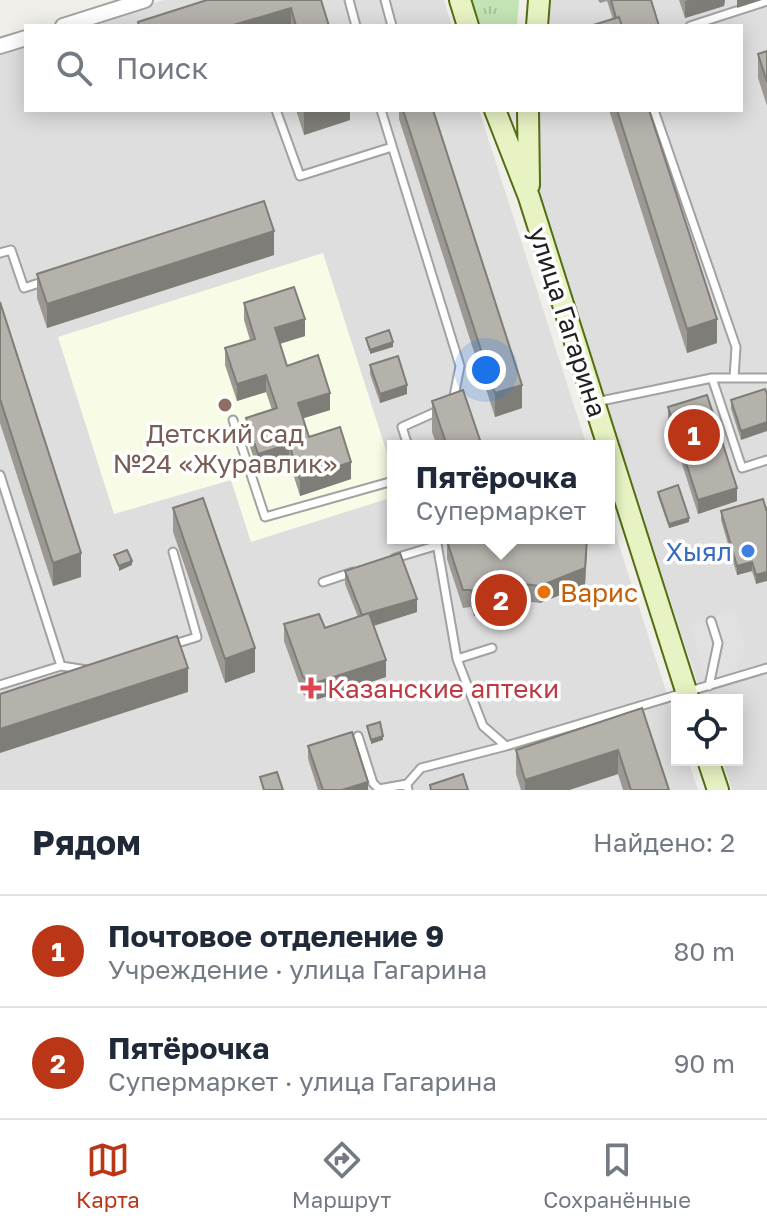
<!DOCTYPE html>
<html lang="ru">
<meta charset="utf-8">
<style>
:root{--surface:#fff;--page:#f6f6f7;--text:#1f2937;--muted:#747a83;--line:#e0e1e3;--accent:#bb3517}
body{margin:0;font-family:"Golos Text",sans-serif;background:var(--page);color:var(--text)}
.controls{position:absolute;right:24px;bottom:24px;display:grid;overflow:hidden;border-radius:0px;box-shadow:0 4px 20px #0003}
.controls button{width:72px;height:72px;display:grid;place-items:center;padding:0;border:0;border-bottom:2px solid var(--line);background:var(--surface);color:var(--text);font:40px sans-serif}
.you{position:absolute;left:486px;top:370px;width:28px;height:28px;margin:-20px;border:6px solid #fff;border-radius:50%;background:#1a73e8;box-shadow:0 0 0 12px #1a73e833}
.badge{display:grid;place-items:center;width:52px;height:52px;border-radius:50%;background:var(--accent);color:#fff;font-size:26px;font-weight:700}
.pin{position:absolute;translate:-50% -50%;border:4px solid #fff;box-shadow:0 2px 8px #0006}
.popup{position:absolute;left:387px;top:440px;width:228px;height:104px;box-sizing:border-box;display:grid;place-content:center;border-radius:0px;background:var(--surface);filter:drop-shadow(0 2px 6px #0005);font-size:26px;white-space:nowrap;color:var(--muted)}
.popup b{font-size:30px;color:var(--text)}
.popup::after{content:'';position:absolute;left:50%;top:100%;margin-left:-16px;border:16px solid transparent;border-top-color:var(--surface)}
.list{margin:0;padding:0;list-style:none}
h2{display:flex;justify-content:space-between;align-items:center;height:104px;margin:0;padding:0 32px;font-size:34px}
h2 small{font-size:26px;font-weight:400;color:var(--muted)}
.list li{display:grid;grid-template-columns:52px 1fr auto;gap:24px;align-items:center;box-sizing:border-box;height:112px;padding:0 32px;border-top:2px solid var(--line)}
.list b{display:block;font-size:30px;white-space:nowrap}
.list p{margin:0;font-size:26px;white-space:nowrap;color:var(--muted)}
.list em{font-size:26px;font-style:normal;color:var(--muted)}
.icon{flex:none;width:44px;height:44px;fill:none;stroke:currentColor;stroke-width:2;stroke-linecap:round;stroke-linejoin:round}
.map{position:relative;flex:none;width:767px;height:790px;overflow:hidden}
.search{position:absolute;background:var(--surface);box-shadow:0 4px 20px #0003;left:24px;right:24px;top:24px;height:88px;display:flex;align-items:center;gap:20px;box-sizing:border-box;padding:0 28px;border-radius:0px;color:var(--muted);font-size:30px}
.sheet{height:328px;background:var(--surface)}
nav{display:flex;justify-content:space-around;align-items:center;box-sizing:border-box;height:112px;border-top:2px solid var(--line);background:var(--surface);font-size:22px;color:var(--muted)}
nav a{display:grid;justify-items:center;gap:4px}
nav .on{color:var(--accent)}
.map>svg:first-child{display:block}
.residential{fill:#dfdede}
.education{fill:#f8fce6}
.grass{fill:url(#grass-tufts)}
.parking{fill:#e1e1e1}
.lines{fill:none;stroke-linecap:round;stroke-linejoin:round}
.lane-casing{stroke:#a2a2a2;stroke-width:11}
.street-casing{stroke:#a2a2a2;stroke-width:18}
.secondary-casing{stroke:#546e12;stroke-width:24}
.lane{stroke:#fff;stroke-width:7}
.street{stroke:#fff;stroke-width:14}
.secondary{stroke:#e8f3c4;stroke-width:20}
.wall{fill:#9c9994}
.shaded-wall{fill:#7f7d78}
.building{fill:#b5b2ac;stroke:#7f7d78;stroke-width:2}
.education-dot{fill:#8d6e63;stroke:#fff;stroke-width:3}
.shop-dot{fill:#3f7fe0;stroke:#fff;stroke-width:3}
.food-dot{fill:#e8710a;stroke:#fff;stroke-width:3}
.health-dot{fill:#e0444e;stroke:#fff;stroke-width:3}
.labels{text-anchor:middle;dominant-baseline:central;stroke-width:7;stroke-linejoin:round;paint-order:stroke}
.street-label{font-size:26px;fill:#212121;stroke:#fff}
.education-label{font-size:26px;fill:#785e54;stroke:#fff}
.shop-label{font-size:26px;fill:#366cbe;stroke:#fff;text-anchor:end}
.food-label{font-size:26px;fill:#c56008;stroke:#fff;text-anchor:start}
.health-label{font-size:26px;fill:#be3a42;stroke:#fff;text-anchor:start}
</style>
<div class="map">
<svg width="767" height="790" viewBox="0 0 767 790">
<defs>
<pattern id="grass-tufts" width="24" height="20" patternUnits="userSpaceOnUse" patternTransform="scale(2)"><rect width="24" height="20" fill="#c4e4b5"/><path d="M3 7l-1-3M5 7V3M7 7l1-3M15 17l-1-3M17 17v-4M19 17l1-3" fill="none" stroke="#a8c39b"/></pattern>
</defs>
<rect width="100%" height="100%" fill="#f0efe9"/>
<path class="residential" d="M164,0h280l8,26h-369z
M544,0h223v790h-35l-9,-30h14v-60h-34l-169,-516 2,-74h205v-84h-199z
M26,45v65h453l108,336h-194v92h216v-24l68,211v35h11l10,30h-698v-737z"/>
<path class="education" d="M323,253l70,219v25l-142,45 -20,-62 -117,34 -56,-177z"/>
<path class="grass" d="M470,0h49l-2,26h-38z"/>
<path class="parking" d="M735,609l10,41 -8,14 1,9 -31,10 -17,-59z"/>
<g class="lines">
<g class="lane-casing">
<path id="lane" d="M349,0l7,26
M385,0l7,26
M690,26l77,-25
M276,110l24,66 92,-29
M381,110l79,256 -7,35
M654,110l82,237 -2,31
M0,253l11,-3 13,38 21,-7
M712,378l30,90 25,-8
M596,402l116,-24h55
M233,420l32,97 128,-36
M408,446l-6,-19 38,-17
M0,475l61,191
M436,538l21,121 26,67 23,20
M395,558l40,-12
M323,582l30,-10
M171,645l26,-8 -24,-85
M457,659l35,-11
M0,685l61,-19 26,4
M709,686l9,-43 -7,-22
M358,736l15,47 6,6 28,-5
M408,790l-1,-6 14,-16 85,-22 261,-78"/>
</g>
<g class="street-casing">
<path id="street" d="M63,26l82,-26
M0,46l26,-8"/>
</g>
<g class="secondary-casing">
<path id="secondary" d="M460,0l8,26
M537,26l2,-26
M495,110l34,87 79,249
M528,110l1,75
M609,449l80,251
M708,760l10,30"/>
</g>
<use href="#lane" class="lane"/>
<use href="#street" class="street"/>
<use href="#secondary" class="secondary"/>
</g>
<path class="wall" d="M321,0l8,26h-191v-4z
M598,0h53l-38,19 -6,-18 -7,2z
M679,0h46l-1,6 -39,12z
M767,51v55l-9,-28v-24z
M296,110h54v10l-46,15z
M399,110h34l89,298 -27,9 -96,-298z
M609,110h40l68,233 -30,10z
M274,255l-227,73 -10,-30v-24z
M0,302l81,275 -28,9 -53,-163z
M244,303l61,33 -25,8 7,22 43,44 -27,8 6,19 42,42 -51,17 -11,-35 -31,10 -12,-36v-17l26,-8 -6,-18 -29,9 -12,-36v-17l25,-8 -6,-20z
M370,365l37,29 -27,9 -10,-29z
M765,389l-24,51 -10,-31v-9z
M432,401l50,45h-45l-5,-14z
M668,407l69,94 -39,13 -30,-94z
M658,492l31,30 -20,6 -11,-32z
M173,508l82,164 -30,11 -52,-151z
M766,509l-10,75 -4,-13 -15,4 -16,-55v-9z
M447,541l140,13 -2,31 -45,18 -17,-2 -49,15 -3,-9 -8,1 -16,-49z
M345,571l72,41 -43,14 12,51 -74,24 -9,-7 -19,-53v-17l41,4 33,-11 -13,-33z
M642,708l27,82h-46l-5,-16 -49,16h-48l-5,-16v-24z
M308,746l60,44h-50l-10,-31z"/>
<path class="shaded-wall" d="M689,0h36l-1,6 -39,12v-17z
M737,0h25l-25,8z
M291,8v18h-61z
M304,110h46v10l-46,15z
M274,231v24l-227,73v-24z
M305,319v17l-30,9v-17z
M717,319v24l-30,10v-24z
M393,342v5l-23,7v-4z
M266,375v17l-29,9v-17z
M407,385v9l-27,9v-9z
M522,385v23l-27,9v-24z
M330,393v17l-32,10v-17z
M767,422v9l-26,9v-9z
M289,444v17l-31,10v-17z
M351,462v17l-51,17v-17z
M737,488v13l-39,13v-14z
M689,518v4l-20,6v-4z
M587,538l-2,47 -45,18v-17z
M81,553v24l-28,9v-23z
M132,561v4l-13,6v-5z
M752,562v9l-15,4v-9z
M767,572v9l-11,3v-9z
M523,584v17l-49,15v-18z
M417,599v13l-55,17v-13z
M255,648v24l-30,11v-24z
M386,660v17l-74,24v-17z
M188,668v24l-188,61v-24z
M383,736v4l-12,4v-4z
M618,750v24l-49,16h-44v-10z
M368,782v8h-26z"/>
<path class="building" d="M207,0h114l8,26h-33l-5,-18 -61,18h-91l-1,-4z
M611,0h40l8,26h-37l-3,-9 -3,1z
M619,17l3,9h-32z
M767,51v31l-9,-28z
M403,110h30l89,275 -27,8z
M617,110h32l68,209 -30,10z
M264,201l10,30 -227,73 -10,-30z
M294,287l11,32 -30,9 12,38 31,-11 12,38 -32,10 11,34 31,-10 11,35 -51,17 -11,-35 -31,10 -12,-36 31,-10 -11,-33 -29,9 -12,-36 30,-9 -11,-36z
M0,302l81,251 -28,10 -53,-164z
M389,330l4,12 -23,8 -4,-12z
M398,356l9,29 -27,9 -10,-29z
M765,389l2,5v28l-26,9 -10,-31z
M463,390l19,56h-35l-15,-45z
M707,395l30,93 -39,12 -30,-93z
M678,485l11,33 -20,6 -11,-32z
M203,498l52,150 -30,11 -52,-151z
M763,499l3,10 1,-1v64l-11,3 -4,-13 -15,4 -16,-55z
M450,538h137l-2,30 -45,18 -17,-2 -49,14 -3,-8h-8l-16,-49z
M127,550l5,11 -13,5 -5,-11z
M400,553l17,46 -55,16 -17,-44z
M369,613l17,47 -74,24 -9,-7 -19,-53 35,-10 6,14z
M177,636l11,32 -188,61v-35z
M642,708l27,82h-38l-13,-40 -93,30 -9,-30z
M380,722l3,14 -12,4 -4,-14z
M352,732l16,50 -26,8h-19l-15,-44z
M277,772l6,18h-19l-4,-13z
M463,774l5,16h-37l-1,-5z"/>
<circle class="education-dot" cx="225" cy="405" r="8"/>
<circle class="shop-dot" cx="748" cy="551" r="8"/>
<circle class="food-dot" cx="544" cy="592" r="8"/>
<path class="health-dot" d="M307 676h8v8h8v8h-8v8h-8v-8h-8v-8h8z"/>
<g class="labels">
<g class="street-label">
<text transform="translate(568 322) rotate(72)">улица Гагарина</text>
</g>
<g class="education-label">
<text x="225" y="433">Детский сад<tspan x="225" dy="30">№24 «Журавлик»</tspan></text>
</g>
<g class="shop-label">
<text x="732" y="551">Хыял</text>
</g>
<g class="food-label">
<text x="560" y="592">Варис</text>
</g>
<g class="health-label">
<text x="327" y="688">Казанские аптеки</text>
</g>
</g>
</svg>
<div class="controls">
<button><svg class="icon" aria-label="locate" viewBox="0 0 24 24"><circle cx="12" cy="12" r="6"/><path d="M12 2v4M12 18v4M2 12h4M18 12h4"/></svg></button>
</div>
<div class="you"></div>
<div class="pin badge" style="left:694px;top:435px">1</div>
<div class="pin badge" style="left:501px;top:600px">2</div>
<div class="popup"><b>Пятёрочка</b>Супермаркет</div>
<div class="search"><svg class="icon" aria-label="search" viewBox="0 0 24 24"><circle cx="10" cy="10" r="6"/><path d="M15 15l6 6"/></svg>Поиск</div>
</div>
<section class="sheet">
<h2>Рядом<small>Найдено: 2</small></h2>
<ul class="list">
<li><span class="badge">1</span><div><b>Почтовое отделение 9</b><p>Учреждение · улица Гагарина</p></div><em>80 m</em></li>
<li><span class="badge">2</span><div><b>Пятёрочка</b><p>Супермаркет · улица Гагарина</p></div><em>90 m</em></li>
</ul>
</section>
<nav>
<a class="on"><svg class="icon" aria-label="map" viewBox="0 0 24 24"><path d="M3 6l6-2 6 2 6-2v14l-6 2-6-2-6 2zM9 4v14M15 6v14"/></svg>Карта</a>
<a><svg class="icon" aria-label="directions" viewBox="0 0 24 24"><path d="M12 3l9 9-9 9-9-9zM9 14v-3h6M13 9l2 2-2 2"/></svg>Маршрут</a>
<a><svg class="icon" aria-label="saved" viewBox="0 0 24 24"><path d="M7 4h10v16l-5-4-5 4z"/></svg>Сохранённые</a>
</nav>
